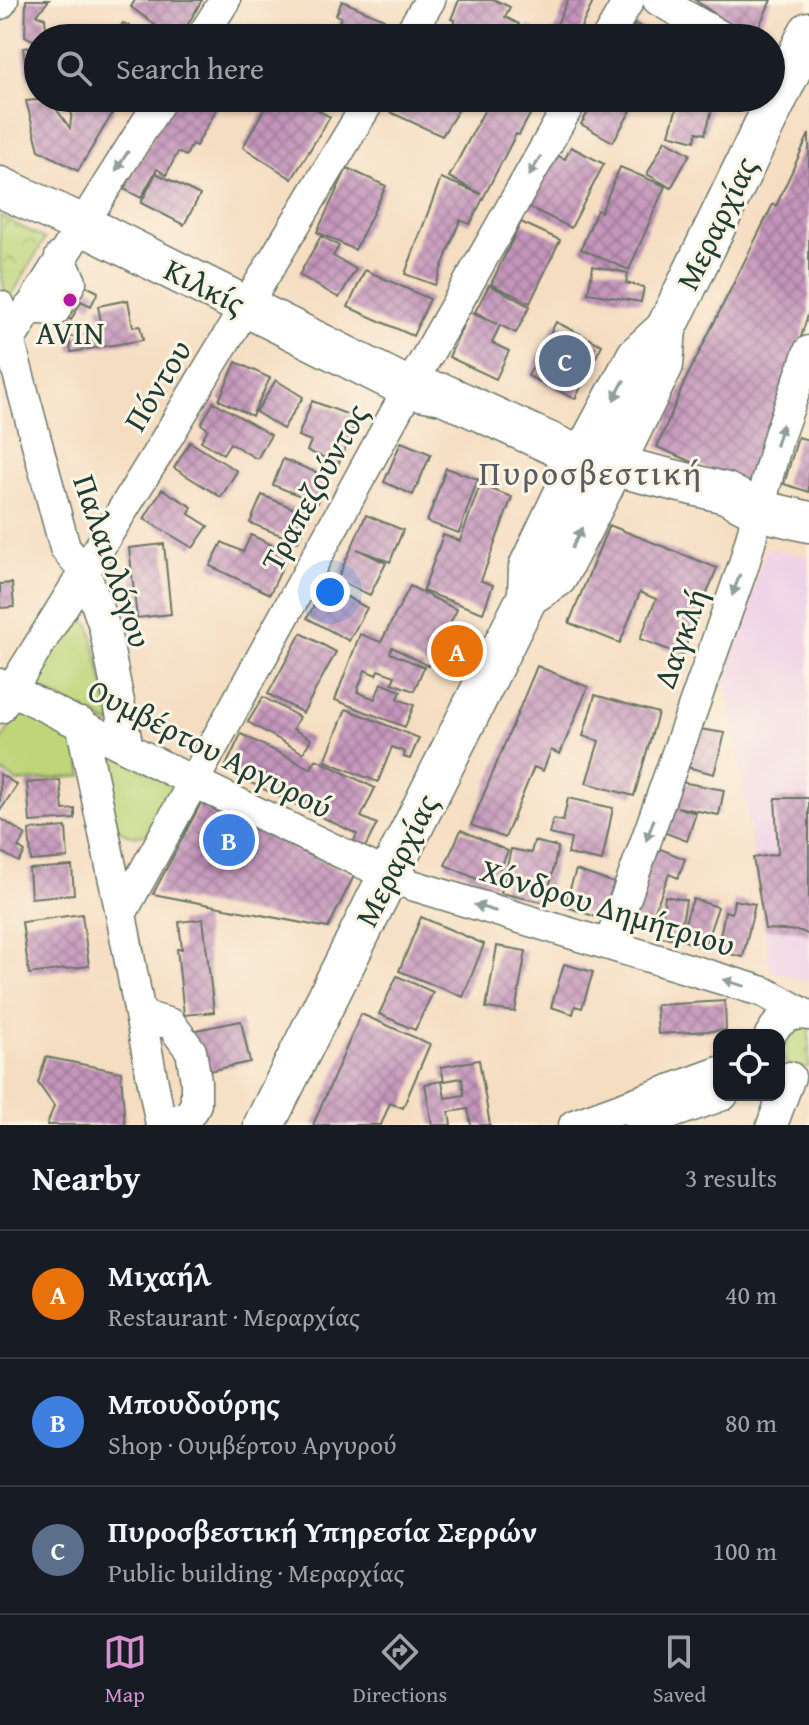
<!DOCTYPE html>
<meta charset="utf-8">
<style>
:root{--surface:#171b24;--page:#242831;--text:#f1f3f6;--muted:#9ea1a6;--line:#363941;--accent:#d690ce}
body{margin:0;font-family:"Gentium Book Plus",serif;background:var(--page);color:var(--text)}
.controls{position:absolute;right:24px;bottom:24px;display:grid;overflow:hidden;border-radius:16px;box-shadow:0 2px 6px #0004}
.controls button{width:72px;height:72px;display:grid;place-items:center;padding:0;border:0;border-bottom:2px solid var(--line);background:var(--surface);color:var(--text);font:40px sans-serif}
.you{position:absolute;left:330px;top:592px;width:28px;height:28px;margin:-20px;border:6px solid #fff;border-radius:50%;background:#1a73e8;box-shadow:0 0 0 12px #1a73e833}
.badge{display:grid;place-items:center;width:52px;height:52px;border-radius:50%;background:var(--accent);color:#fff;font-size:26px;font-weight:700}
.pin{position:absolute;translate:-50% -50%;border:4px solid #fff;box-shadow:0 2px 8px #0006}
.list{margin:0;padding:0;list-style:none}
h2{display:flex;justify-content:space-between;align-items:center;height:104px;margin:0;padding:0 32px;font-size:34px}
h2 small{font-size:26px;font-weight:400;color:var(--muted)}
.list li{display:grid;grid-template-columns:52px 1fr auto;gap:24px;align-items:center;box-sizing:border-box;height:128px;padding:0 32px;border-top:2px solid var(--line)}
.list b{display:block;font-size:30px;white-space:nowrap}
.list p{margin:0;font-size:26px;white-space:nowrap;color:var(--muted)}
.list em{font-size:26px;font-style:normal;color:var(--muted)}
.icon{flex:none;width:44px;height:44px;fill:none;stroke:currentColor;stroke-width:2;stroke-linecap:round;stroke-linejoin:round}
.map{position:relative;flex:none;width:809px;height:1125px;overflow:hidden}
.search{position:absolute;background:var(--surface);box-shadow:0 2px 6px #0004;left:24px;right:24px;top:24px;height:88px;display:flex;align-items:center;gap:20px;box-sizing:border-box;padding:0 28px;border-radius:44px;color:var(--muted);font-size:30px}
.sheet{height:488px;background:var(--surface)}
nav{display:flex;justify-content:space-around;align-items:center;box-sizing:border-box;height:112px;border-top:2px solid var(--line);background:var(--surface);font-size:22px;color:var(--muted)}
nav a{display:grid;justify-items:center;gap:4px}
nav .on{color:var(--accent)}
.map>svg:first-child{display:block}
.built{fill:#eed0e7}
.grass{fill:#bed579;stroke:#6e8956;stroke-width:2}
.park{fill:url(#park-crowns);stroke:#6e8956;stroke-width:2}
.building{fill:url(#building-cross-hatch)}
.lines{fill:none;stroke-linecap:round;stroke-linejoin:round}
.minor-casing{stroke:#6a7565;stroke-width:33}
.major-casing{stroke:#6a7565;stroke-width:43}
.minor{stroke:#fff;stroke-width:30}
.major{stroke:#fff;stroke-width:40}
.oneway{fill:#8f9e9a}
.poi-dot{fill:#b5179e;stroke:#fcf5e5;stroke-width:3}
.labels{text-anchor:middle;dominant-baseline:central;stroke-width:6;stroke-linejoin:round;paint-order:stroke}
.street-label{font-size:32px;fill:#1f3d34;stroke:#fcf5e5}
.poi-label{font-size:32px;fill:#1f3d34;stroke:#fcf5e5}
.neighbourhood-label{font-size:34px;letter-spacing:2px;fill:#595c63;stroke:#fcf5e5}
</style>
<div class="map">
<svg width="809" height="1125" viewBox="0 0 809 1125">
<defs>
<pattern id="park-crowns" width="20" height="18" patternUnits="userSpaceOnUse" patternTransform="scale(2)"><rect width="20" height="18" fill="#bed579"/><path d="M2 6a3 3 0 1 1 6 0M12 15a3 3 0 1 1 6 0" fill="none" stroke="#9aae64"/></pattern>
<pattern id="building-cross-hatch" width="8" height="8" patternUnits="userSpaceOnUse" patternTransform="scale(2)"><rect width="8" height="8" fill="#c495bb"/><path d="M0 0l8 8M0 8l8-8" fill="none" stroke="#9f7b99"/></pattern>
</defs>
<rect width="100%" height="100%" fill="#fcf5e5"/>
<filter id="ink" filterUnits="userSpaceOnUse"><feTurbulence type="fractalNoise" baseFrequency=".0125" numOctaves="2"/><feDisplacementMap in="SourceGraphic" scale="16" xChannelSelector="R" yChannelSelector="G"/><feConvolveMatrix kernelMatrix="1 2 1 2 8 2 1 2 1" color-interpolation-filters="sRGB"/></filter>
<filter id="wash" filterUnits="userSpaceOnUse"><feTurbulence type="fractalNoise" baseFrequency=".006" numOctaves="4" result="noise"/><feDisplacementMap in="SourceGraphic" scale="32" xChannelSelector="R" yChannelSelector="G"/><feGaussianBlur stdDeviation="1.8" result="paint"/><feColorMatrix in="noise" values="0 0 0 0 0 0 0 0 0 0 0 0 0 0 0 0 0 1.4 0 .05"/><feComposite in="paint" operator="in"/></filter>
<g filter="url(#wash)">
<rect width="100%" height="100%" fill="#f5ddc1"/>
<path class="built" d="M767,548l42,9v426l-38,-13 -46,-299z"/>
<path class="grass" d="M71,617l9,1 10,7 23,101 -81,-42z
M22,705l53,26 8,45 -65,6 -18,-12v-27z
M99,745l77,42 -27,47c-15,3 -22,3 -33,-7z"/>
<path class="park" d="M0,216l45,23 -38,64 -7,-36z
M809,1026v41c-28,5 -34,-16 -22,-37z"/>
<g id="blocks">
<path class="building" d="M26,0h23l-12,15 8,3 2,20h-9v5l-13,-7z
M135,0h67l-22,38h-7l-42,-31z
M459,0h36l15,7 -5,10 14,7 -7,14h-65l8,-18 -4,-1z
M568,0h26l-18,38h-53l5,-12 23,11z
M695,0h76l-17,38h-5z
M342,1l42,18 -9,19h-31l-10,-4 7,-17 -5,-2z
M123,23l31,15h-41z
M635,24l26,14h-32z
M38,46v33h-10l-5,-31z
M83,98h15l17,11 -37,62 -39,-21 -13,-49 23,-2 21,29 2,-17z
M174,98h49l-27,48 -4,-2 -6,12 -8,-4 -12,23 -9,-6 -16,29 -17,-9z
M270,98h28l32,19 -38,62 -49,-32z
M308,98h29l-5,11z
M396,98h44l19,11 -17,27 -52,-24z
M491,98h48l-20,37 -3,-1 -46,90 -10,-4 -25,65 -30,-11 36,-96 40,16 -32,-17z
M596,98h42l-25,44 -32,-18z
M679,100l33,10 -7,24 -8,-2 -2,9 -26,-7z
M809,134v177l-33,108 -28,67 -91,-39 28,-66 88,-177 3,2z
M665,140l25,14 -19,34 -24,-14z
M571,147l33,17 -33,64 -44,-22 27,-52 11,5z
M620,167l45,19 -36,84 -48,-21 16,-39 4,2z
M347,168l39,18 -31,64 -38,-18z
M156,173l44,22 -16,30 -43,-22z
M521,222l39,18 -30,63 -39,-19z
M321,236l18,10 -6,10 23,13 -17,29 -40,-23z
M593,266l35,7 -2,10 18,4 -3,15 -53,-9z
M365,270l65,29 -17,37 -65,-29z
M69,277l29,15 -7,14 -10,-5 -10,19 -19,-9z
M489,285l41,21 -14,27 -16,-8 -8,18 17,8 -13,28 -47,-22 20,-45 28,12 -22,-12z
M128,300l5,27 7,-1 3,14 -72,12 -2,-15 34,-5 -5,-26z
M556,322l46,23 -27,54 -47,-23z
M236,362l34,16 -18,38 -33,-16z
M276,380l27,17 -20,32 -27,-17z
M312,401l45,17 -18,45 -32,-12 4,-10 -13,-5z
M214,402l57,33 -14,24 -27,-16 -7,11 -22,-13 7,-12 -7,-5z
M798,437l11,3v52l-25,-8z
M190,442l47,29 -16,26 -47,-29z
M401,442l30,12 -18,41 -29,-13z
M283,459l45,18 -10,26 -45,-18z
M446,468l32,11 -19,54 -32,-11z
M480,485l32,12 -31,84 12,4 -10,28 -60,-22 20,-56 17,6z
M162,489l30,18 -3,7 19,12 -15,22 -49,-29z
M262,495l47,20 -11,27 -48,-19z
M366,515l37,15 -13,32 -33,-13 29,14 -16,32 -33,-15z
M609,525l108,43 -35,87 -42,-16 16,-40 -16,-7 -20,51 -51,-20z
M251,535l38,18 -19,41 -60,-28 12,-24 21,10z
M164,544l7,70 -34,4 -8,-70z
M12,583l2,24 -14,1v-24z
M325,585l42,23 -18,33 -42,-23z
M410,586l47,24 -29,56 -36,-19 -2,6 34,14 -10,24 -22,-8 3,-7 -17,-6 -2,5 -11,-5 -8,22 18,7 6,-16 20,8 -3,8 16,6 -9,22 -70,-27 25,-66 21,8z
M301,633l35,19 -33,61 -35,-19z
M537,666l51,21 -28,67 -9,-4 -8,21 -9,-4 -29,71 -34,-13z
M595,695l63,18 -24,83 -48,-13 13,-42 -16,-5z
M263,697l36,20 -6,12 18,10 -8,14 -55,-31z
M346,709l73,29 -9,21 -6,-2 1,-5 -13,-5 -14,35 -53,-21z
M693,728l32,5 -11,41 -38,-10z
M241,734l70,35 5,-10 59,29 -14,29 16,7 -14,27 -11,-5 5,-12 -133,-64z
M0,774l17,11 -17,26z
M60,780l3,30 12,-1v10l-45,3 -3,-39z
M676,781l48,9 -5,25 -42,-8 19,6 -9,28 -32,-12z
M568,798l45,10 -11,53 -34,-7 3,-15 -22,-5 4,-15 10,2z
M775,798h34v137l-8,-4 -36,-2 -12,-71 25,-4z
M201,803l153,73 -26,52 -175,-34z
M0,818l26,17 -8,12 7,5 -6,10 -19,-11z
M66,827l2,31 -37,3 -2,-31z
M461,830l47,21 -15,35 -48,-21z
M534,841l24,6 -12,56 -45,-10 10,-44 20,4z
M646,843l39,16 -7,19 -9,-4 -20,51 -24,-9z
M72,866l2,28 -43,4 -2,-29z
M576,870l38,13 -12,36 -38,-13z
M665,896l21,4 -7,39 14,-40 25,8 -14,41 -25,-9 -19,-2z
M734,900l21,4 -12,53 -26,-6 8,-40 7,2z
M82,914l7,52 -60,8 -7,-52z
M421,917l63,27 -21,53 -64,-26z
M203,919l11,93 -30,3 -7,-66h5l-3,-27z
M497,946l29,5 -11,61 -29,-4z
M564,964l29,8 -11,36 -7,-2 -2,8 -22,-7z
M397,976l36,16 -18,38 -36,-16z
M725,1001l1,29 -68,4 -2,-29z
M361,1014l69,30 -27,64 -13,-5 -9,22h-68z
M241,1021l9,41 -50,11 -9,-42z
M46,1057l75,15 4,53h-78l7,-19 -16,-23z
M479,1060l11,65h-19l-3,-16 -19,3 2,13h-19l-7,-41 17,-3 3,17 19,-3 -2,-17 -18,3 -3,-14z"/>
</g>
</g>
<g filter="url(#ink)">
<use href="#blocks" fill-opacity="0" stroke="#6a7565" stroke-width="2"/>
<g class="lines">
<g class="minor-casing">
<path id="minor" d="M658,0l66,38
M0,4l3,-4
M201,38l24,-38
M407,38l23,-38
M607,38l22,-38
M0,306l65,242 20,24 19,54 24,122
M29,308l26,2 16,-28 -11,-25
M8,343l154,-245
M0,684l194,98 208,100 362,110 40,22
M0,708l156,-252 215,-358
M81,723l40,191 40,211
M121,914l288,-526 164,-290
M609,945l135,-381 35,-129 30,-84
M140,1015l31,9 20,27 5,30v23l-8,12 -27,9
M770,1035c9,-16 21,-23 39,-20
M574,1125l145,-53
M639,1125l84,-30
M772,1125l18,-48"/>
</g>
<g class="major-casing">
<path id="major" d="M0,187l81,37 328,164 34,6 140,64 143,35 32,17 51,12
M528,596l29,-19 45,-88 61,-124 3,-36 143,-297
M264,1125l264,-529 1,-29 42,-88 66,-123 29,-27"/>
</g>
<use href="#minor" class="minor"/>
<use href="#major" class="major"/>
</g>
<defs><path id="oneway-solid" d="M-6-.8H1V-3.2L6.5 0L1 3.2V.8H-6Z" transform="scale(2)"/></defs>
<g class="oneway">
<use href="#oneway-solid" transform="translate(122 161) rotate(123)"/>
<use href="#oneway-solid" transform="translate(535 166) rotate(120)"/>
<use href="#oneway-solid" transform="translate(619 390) rotate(118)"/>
<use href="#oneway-solid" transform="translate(779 435) rotate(-73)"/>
<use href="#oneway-solid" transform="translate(577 538) rotate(-63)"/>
<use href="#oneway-solid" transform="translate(736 585) rotate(110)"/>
<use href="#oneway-solid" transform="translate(650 830) rotate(110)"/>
<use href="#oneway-solid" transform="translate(485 908) rotate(-163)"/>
<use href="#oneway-solid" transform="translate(734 983) rotate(-163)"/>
</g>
</g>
<circle class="poi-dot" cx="70" cy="300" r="8"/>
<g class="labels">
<g class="street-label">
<text transform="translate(716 223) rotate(-64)">Μεραρχίας</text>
<text transform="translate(205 286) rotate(27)">Κιλκίς</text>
<text transform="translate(157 385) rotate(-59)">Πόντου</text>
<text transform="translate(314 487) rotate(-61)">Τραπεζούντος</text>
<text transform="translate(113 561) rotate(71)">Παλαιολόγου</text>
<text transform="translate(680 638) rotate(-70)">Δαγκλή</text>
<text transform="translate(210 748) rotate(27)">Ουμβέρτου Αργυρού</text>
<text transform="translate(396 860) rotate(-63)">Μεραρχίας</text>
<text transform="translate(608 907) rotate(17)">Χόνδρου Δημήτριου</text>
</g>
<g class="poi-label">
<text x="70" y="332">AVIN</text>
</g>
<g class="neighbourhood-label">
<text x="591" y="472">Πυροσβεστική</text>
</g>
</g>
</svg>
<div class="controls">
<button><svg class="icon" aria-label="locate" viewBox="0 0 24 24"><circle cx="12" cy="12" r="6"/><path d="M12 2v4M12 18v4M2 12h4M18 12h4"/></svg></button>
</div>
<div class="you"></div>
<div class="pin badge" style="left:457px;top:651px;background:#e8710a">A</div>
<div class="pin badge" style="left:229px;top:840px;background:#3f7fe0">B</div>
<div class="pin badge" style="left:565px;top:361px;background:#5c6f8a">C</div>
<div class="search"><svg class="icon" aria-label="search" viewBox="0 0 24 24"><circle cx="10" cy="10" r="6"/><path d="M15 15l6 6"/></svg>Search here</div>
</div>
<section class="sheet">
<h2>Nearby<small>3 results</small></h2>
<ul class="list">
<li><span class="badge" style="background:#e8710a">A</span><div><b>Μιχαήλ</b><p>Restaurant · Μεραρχίας</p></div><em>40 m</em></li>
<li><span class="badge" style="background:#3f7fe0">B</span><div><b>Μπουδούρης</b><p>Shop · Ουμβέρτου Αργυρού</p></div><em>80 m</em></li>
<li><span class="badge" style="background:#5c6f8a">C</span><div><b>Πυροσβεστική Υπηρεσία Σερρών</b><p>Public building · Μεραρχίας</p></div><em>100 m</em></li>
</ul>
</section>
<nav>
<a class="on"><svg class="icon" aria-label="map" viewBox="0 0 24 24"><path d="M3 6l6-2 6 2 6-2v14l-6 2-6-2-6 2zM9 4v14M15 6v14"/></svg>Map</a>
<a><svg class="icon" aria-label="directions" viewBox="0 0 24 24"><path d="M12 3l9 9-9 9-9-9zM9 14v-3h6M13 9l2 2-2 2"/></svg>Directions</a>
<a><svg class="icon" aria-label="saved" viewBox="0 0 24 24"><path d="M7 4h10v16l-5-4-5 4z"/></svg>Saved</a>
</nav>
